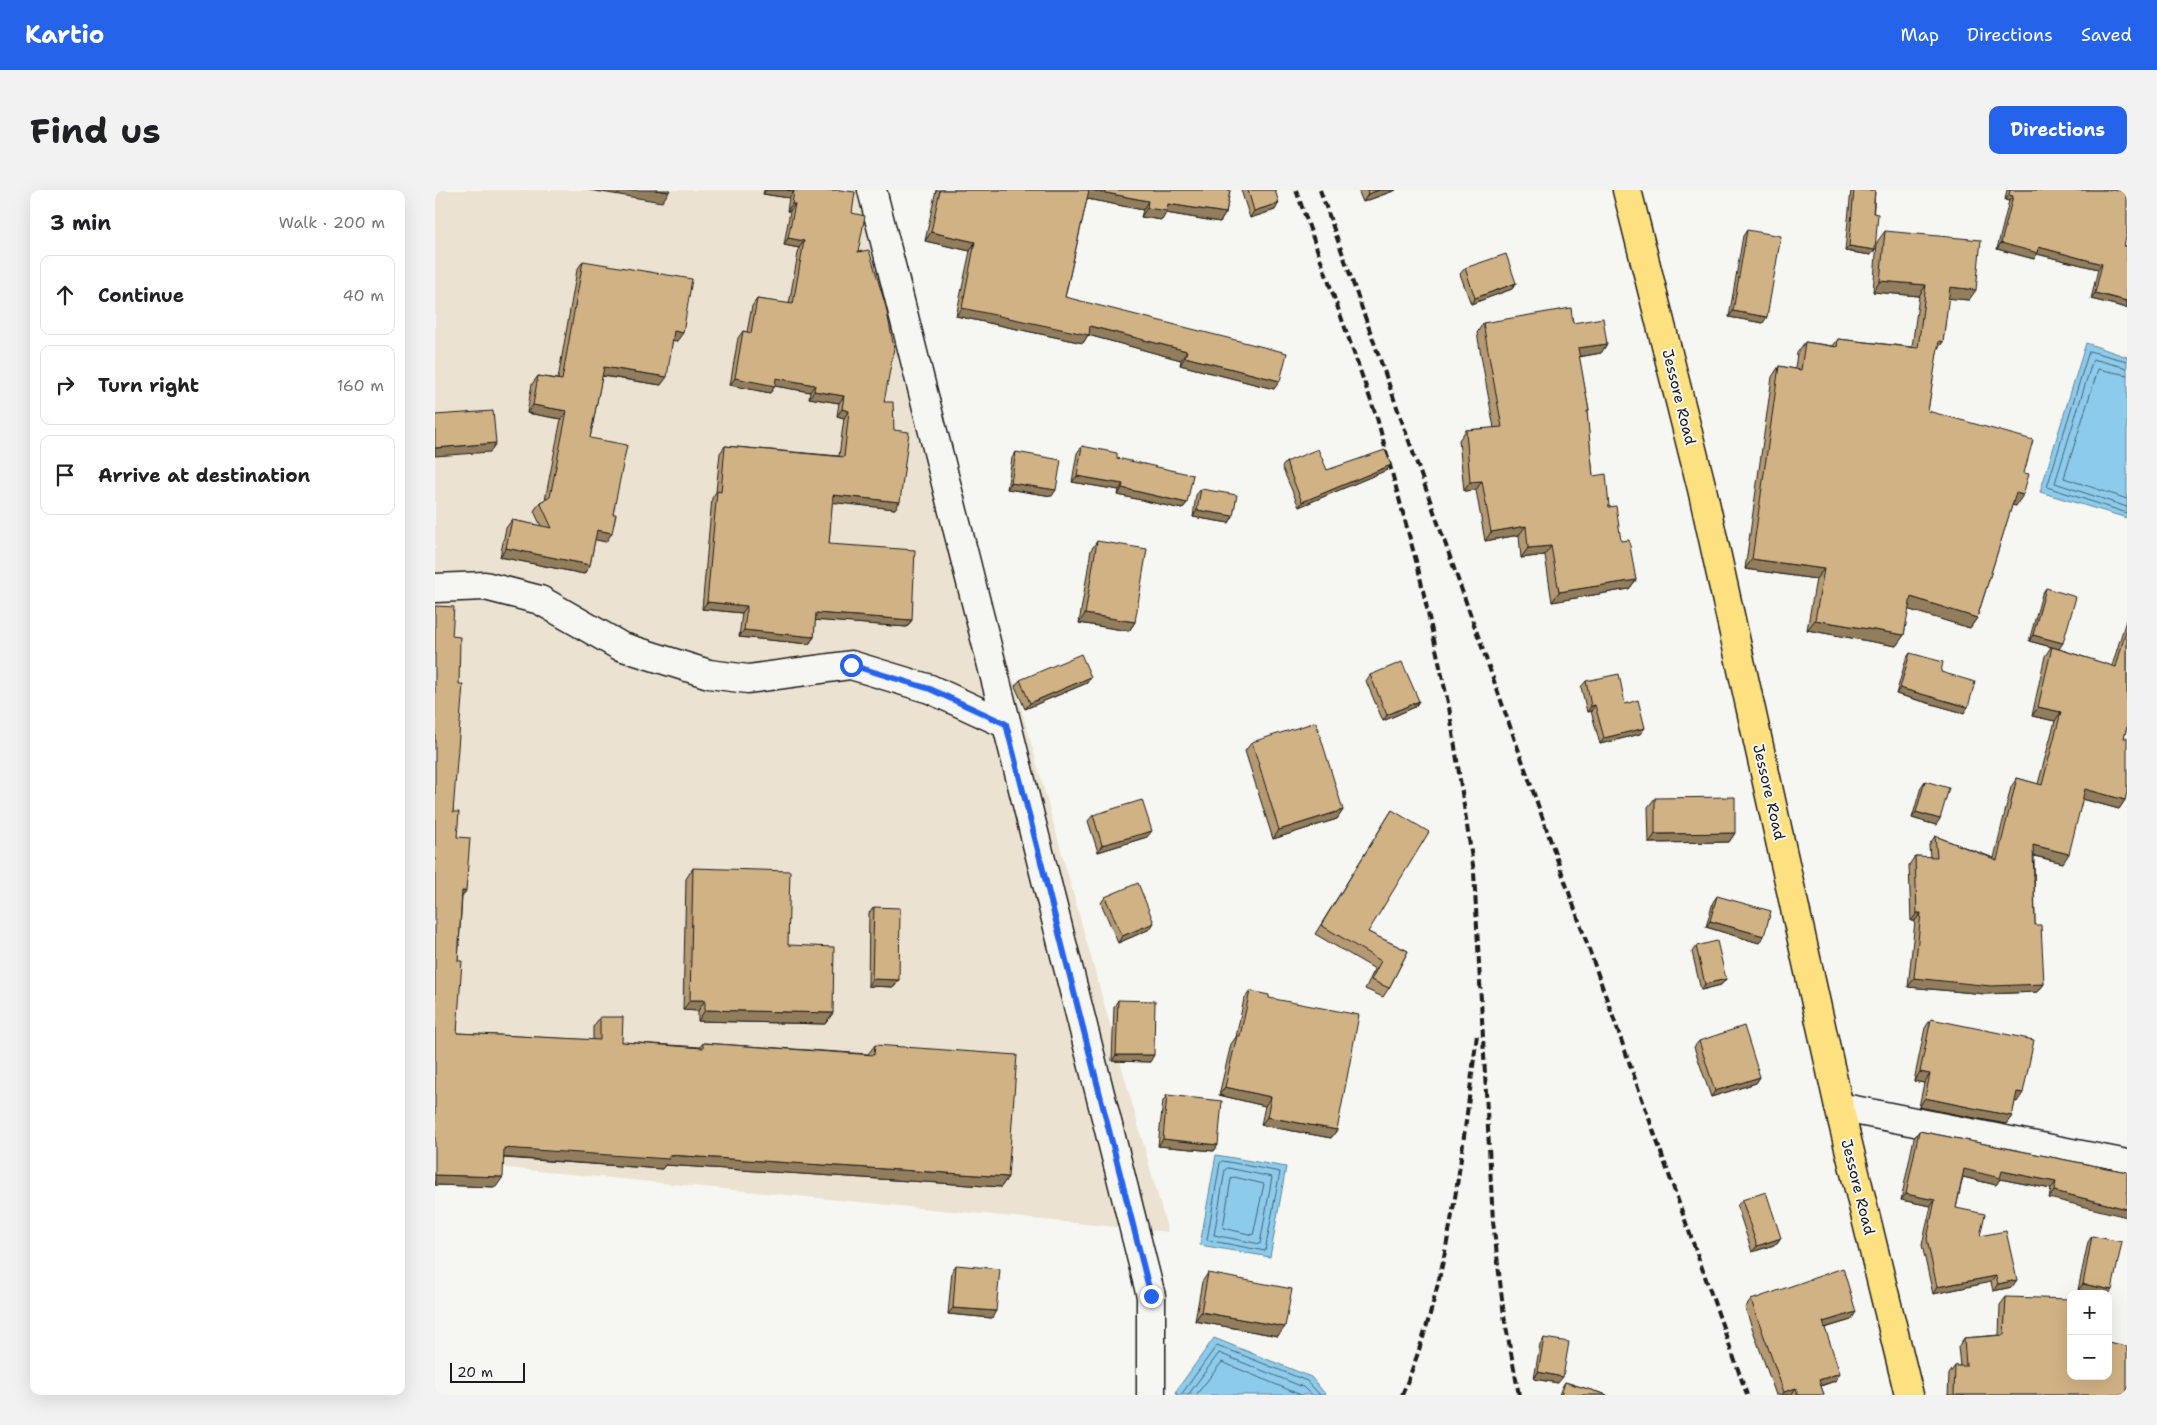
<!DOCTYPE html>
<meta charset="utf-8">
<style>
:root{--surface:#fff;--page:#f2f2f2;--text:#202124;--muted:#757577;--line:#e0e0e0;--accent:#2563eb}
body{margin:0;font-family:"Shantell Sans",sans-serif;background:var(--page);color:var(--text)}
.controls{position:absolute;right:15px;bottom:15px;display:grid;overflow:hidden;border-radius:10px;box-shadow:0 5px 20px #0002}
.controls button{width:45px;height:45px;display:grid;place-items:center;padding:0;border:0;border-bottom:1px solid var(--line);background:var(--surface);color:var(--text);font:25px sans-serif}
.scale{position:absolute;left:15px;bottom:12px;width:75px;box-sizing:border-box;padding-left:5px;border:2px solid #1c1c1c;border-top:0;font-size:14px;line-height:18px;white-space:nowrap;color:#1c1c1c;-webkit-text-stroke:4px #f6f6f2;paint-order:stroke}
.stop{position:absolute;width:15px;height:15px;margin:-11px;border:4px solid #2563eb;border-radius:50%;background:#fff}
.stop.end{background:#2563eb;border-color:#fff;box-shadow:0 1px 5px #0008}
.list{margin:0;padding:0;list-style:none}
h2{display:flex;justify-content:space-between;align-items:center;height:65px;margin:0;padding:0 20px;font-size:21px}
h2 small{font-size:16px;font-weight:400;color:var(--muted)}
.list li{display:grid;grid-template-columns:32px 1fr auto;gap:15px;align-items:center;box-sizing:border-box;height:80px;margin:0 10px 10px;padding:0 10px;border:1px solid var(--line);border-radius:10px}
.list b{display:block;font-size:19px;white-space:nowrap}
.list em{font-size:16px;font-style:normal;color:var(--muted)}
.icon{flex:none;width:28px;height:28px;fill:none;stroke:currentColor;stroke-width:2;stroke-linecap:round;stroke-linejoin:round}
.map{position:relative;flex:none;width:1692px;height:1205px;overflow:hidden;border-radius:10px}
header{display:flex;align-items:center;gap:30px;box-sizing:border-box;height:70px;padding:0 25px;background:var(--accent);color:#fff}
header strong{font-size:24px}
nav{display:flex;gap:28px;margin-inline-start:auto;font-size:18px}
.intro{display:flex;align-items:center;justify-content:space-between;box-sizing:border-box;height:120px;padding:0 30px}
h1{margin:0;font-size:35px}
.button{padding:12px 22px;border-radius:10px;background:var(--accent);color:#fff;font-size:18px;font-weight:700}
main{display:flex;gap:30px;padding:0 30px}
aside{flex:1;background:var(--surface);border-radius:10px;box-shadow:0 5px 20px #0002}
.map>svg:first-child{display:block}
.built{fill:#ebe2d1}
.water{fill:#8ccbec;stroke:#5f8599}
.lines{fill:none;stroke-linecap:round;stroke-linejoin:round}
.shore{stroke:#49626f;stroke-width:1}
.minor-casing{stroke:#1c1c1c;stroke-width:31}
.trunk-casing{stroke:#1c1c1c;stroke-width:31}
.minor{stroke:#f6f6f2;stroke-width:28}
.trunk{stroke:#fde080;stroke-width:28}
.rail{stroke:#1c1c1c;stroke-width:4;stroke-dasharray:8 4;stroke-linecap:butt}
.wall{fill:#b49972;stroke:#1c1c1c}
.shaded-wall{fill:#927d5d;stroke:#1c1c1c}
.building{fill:#d1b285;stroke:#1c1c1c}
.route{stroke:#2563eb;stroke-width:6}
.labels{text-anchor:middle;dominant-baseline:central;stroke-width:4;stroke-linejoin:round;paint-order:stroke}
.street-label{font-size:15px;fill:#1c1c1c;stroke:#f6f6f2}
</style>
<header>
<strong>Kartio</strong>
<nav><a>Map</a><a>Directions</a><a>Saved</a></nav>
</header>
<div class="intro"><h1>Find us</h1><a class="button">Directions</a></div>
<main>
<aside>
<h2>3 min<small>Walk · 200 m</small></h2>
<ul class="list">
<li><svg class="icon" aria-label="ahead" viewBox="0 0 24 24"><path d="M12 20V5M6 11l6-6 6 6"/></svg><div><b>Continue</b></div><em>40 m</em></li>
<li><svg class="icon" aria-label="right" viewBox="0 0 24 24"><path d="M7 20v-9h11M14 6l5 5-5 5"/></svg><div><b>Turn right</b></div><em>160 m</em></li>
<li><svg class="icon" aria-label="arrive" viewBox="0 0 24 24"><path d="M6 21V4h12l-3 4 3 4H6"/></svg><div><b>Arrive at destination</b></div></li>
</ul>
</aside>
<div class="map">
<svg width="1692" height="1205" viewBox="0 0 1692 1205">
<rect width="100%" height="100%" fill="#f6f6f2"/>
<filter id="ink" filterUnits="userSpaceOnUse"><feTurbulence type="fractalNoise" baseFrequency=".02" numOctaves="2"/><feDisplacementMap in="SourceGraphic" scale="10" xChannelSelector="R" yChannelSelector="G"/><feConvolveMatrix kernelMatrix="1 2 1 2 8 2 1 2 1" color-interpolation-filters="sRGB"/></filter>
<g filter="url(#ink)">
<path class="built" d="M0,0h441l292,1042 -733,-71z"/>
<path class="water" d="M1651,153l41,14v161l-87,-26z
M781,965l70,12 -16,90 -70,-12z
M779,1148l97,39 15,18h-149l-1,-4z"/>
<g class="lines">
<path class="shore" d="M1692,171l-38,-10 -42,136 80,26
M1692,178l-34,-9 -38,124 72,24
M1692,185l-29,-6 -34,109 63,21
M788,971l57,11 -15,79 -58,-11 13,-77z
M793,978l44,9 -12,67 -46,-9 11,-65z
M799,987l30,7 -11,51 -30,-7 8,-49z
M746,1205l36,-50 90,36 13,14
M753,1205l31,-42 84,34 8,8
M761,1205l26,-33 79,33"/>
<g class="minor-casing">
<path id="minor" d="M437,0l279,1106v99
M0,398l50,-2 55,14 80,46 89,28 39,5 103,-14 79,24 76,35
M1404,917l288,57"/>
</g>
<g class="trunk-casing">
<path id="trunk" d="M1192,0l75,299 137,618 70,288"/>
</g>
<use href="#minor" class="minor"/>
<use href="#trunk" class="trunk"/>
<path class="rail" d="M861,0l81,228 41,150 31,139 25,165 19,349 11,95 15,79
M885,0l427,1205
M967,1205c48,-114 59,-238 75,-360"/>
</g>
<path class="wall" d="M329,0h76l12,23 32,189 11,107 -63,-7 -3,42 83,76 -5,7 -92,-7 -1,17 -5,7 -70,-7 3,-24 -40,-4 10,-111 4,-6 4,-39 5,-7 114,10 5,-38 -7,-2 2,-13 -30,-5 1,-6 -35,-6 -5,7 -40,-8 8,-47 5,-7 4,1 5,-26 5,-7 32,5 10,-56 -15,-3 6,-34h-3l2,-13 -26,-4z
M501,0h294l-4,23 -6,9 -54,-9 -4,7 -21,-3 2,-7 -56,-11 -22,98 209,92 -94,-24 1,-5 -93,-25 -5,8 -127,-27 14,-65 -45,-10z
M806,0h34v20l-25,8z
M923,0h38l-33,12z
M1416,0h24l-4,65 -26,-4z
M1572,0h120l-3,56h3v62l-36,-9 7,-30 -61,-15 -3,5 -37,-10 12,-48 -4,-1z
M1312,40l16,93 -34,-6 14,-81z
M1450,41l84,69 -21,-2 -5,44 -6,7 -9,62 88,95 -4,-1 -35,113 -7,10 -62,-19 -4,26 -8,11 -89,-16 9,-51 -71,-10 27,-192 7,-11 16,3 2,-16 8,-11 28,4 5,-7 74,8 7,-51 -46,-4 4,-50z
M148,71l94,80 -4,-1 -12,45 -59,-9 -12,62 16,104 -11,-3 -5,26 -6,9 -84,-17 6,-29 6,-8 29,6 -7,-15 6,-9 5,-2 16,-81 -34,-6 5,-29 6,-8 20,3 19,-109z
M1030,78l51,15 -4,6 -41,15 -11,-30z
M1048,133h90l34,21 -6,9 -22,4 10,54 -2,3 6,62 16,31 12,34 15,39 -7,9 -77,13 -7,-47 -24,3 -2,-23 -34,6 -9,-51 -12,1 -5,-51 7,-10 28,-2 -17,-95z
M647,256l35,12 70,45 -5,6 -64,-14 1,-5 -47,-8 5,-29z
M581,262l36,44 -45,-7 5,-31z
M851,272l41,8h60l-88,37 -17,-40z
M766,299l32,27 -4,7 -36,-6 3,-22z
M662,351l38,81 -6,9 -50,-8 12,-73z
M1611,398l13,61 53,17 15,-49v110l-3,11 1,62 -6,9 -37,-10 -19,64 -29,-7 1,69 9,59 -6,8 -53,2 -77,-7 7,-66h-4l-2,-56 6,-9 15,1 -1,-12 6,-9 59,22 17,-71 6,-9 21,6 17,-63 -23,-5 13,-60 6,-9 -22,-6 13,-47z
M17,446l1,176 4,25 5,60 -4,64 -1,72 136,7v-13l7,-10 22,25 78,5 3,-4 165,11 7,-9 133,132 -7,10 -336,-22 -3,4 -158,-11 -8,29 -61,-2z
M1475,463l31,19 23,41 -68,-19 10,-35z
M935,485l49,26 -4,6 -32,14 -17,-40z
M585,490l67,3 -62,26 -10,-23z
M1151,491l39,23 15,30 -40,10 -9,-33 -4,1 -6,-25z
M817,552l91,68 -6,9 -64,20 -28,-88z
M1490,591l11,44 -24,-7 9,-31z
M1220,608l80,35 -6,9 -80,1 -1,-36z
M957,620l-24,122 40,19 -19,37 -6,9 -18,-8 10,-20 -60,-35z
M658,625l54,22 -49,15 -10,-31z
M258,678l95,77 45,68 -8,11 -127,-3v-10l-15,-1 3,-131z
M1282,706l47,40 -5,7 -53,-16 7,-25z
M670,707l45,32 -32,14 -17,-40z
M439,717l25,73 -5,7 -26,-1 1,-73z
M1261,756l30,33 -5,6 -20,5 -9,-38z
M815,801l19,7 68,132 -6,8 -70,-13 4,-19 -46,-11 12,-51 5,-7 8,-38z
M683,810l32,62 -38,-1 2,-54z
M1496,829l86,83 -2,-1 -3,15 -6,8 -87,-17 5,-24 -10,-2 11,-53z
M1264,851l61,36 -4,6 -45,14 -17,-50z
M732,905l51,50 -4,6 -56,-5 5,-45z
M1484,941l208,41 -78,26 2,-9 -51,-10 -4,6 -33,-8 -7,31 24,28 32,51 -19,4 -2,-9 -58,12 -11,-49 9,-39 -30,-6 13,-62z
M1307,1010l39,38 -4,6 -25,8 -15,-46z
M1657,1046l16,58h-12l-18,-4 10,-48z
M521,1075l36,53 -44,-4 4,-43z
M773,1083l70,63 -83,-15 7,-39z
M1571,1107l65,79 56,19h-179l1,-21 6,-8h5l-2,-19 6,-9 35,-3 1,-30z
M1316,1110l100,20 -26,8 10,53 -14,5 3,9h-48l-31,-87z
M1109,1148l14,45 -24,-4 6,-35z
M1130,1192l42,13h-48l3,-8z"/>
<path class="shaded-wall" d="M154,0h67l13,2 -7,10z
M331,0h21l7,1 -5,7 -26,-4z
M654,0h2l57,11 -5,9 -60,-12z
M944,0h17l-33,12 5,-8z
M1574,5l4,1 -4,5 -4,-1z
M844,13l-4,7 -25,8 4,-7z
M357,14h3l-5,7h-3z
M733,14l58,9 -6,9 -54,-9 -4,7 -21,-3 6,-9z
M496,42l44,10 -5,9 -45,-10z
M353,48l16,3 -5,7 -15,-3z
M1566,53l38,4 63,17 -4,5 -61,-15 -3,5 -37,-10z
M1414,56l26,4 -4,5 -26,-4z
M1445,91l46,4 -7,11 -46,-4z
M1081,93l-4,6 -41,15 4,-6z
M1515,97l26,3 -7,10 -27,-2z
M1660,103l32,8v7l-36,-9z
M527,118l128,18 97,25 -6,9 -93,-25 -5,8 -127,-27z
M1298,121l34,6 -4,6 -34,-6z
M239,141l9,2 -6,8 -9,-1z
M1504,151l4,1 -8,10z
M1172,154l-6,9 -30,5 7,-10z
M750,167l95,24 -6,8 -94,-24z
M169,177l63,10 -6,8 -63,-10z
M300,188h41l39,7 -5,7 -35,-6 -5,7 -40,-8z
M379,201l30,5 -5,7 -30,-5z
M98,215l34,6 -6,8 -34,-6z
M407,219l7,2 -5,7 -7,-2z
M61,253l-6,9 -55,4v-8z
M956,275l-4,5 -88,37 3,-5z
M642,286l46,8 -4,6 -47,-8z
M1047,291l-6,9 -12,1 6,-9z
M576,293l45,7 -4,6 -45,-7z
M687,298l65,15 -5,6 -64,-14z
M1581,303l7,2 -7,11 -8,-2z
M398,305l67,7 -5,7 -67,-7z
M762,320l36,6 -4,7 -36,-6z
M1091,336l-7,9 -34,6 6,-9z
M162,340l15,3 -6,9 -15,-3z
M1116,356l-6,9 -24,3 7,-10z
M71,358l84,17 -6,9 -84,-17z
M1317,369l72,10 -8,10 -71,-10z
M1201,390l-7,9 -77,13 7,-10z
M1476,407l66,21 -7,10 -67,-20z
M272,412l40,4 -5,7 -40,-4z
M381,423l96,7 -5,7 -96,-7z
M650,424l50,8 -6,9 -50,-8z
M1380,430l89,15 -8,11 -89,-16z
M309,440l70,7 -5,7 -70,-7z
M1598,445l30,8 -4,6 -30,-8z
M656,487l-4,6 -62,26 5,-6z
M1465,498l68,19 -4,6 -68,-19z
M984,511l-4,6 -32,14 4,-6z
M1160,515l-4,6 -4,1 4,-6z
M1603,517l23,5 -6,9 -23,-5z
M1210,538l-5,6 -40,10 4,-6z
M1650,599l40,11 -6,9 -40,-11z
M908,620l-6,9 -64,20 6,-9z
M1481,622l24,7 -4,6 -24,-7z
M717,641l-5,6 -49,15 4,-7z
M1300,643l-6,9 -80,1 6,-9z
M1598,655l36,9 -6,9 -36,-9z
M27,701h4l-7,10z
M1482,723h4l-6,8h-4z
M1275,731l54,15 -5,7 -53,-16z
M719,733l-4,6 -32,14 4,-7z
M1479,788l130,6 -6,8 -53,2 -77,-7z
M437,789l27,1 -5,7 -26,-1z
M1291,789l-5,6 -20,5 4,-6z
M255,810h15l-7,11 -15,-1z
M270,820l128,3 -8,11 -127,-3z
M681,865h38l-4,7 -38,-1z
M1485,882l10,2 -6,9 -10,-2z
M1325,887l-4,6 -45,14 4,-6z
M790,897l46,10 -6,9 -46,-11z
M1582,902l6,1 -6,9 -6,-2z
M1490,908l87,18 -6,8 -87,-17z
M832,927l70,13 -6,8 -70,-13z
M728,949l55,6 -4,6 -56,-5z
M69,958l165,7 339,22 -7,10 -336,-22 -3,4 -165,-12z
M1529,979l38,2 54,11 -5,7 -51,-10 -4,6 -37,-9z
M0,985l68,2 -7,10 -61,-2z
M1619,1001l73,18v8l-78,-19z
M1471,1004l29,6 -4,6 -30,-6z
M1346,1048l-4,6 -25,8 5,-6z
M1561,1086l-5,6 -58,12 4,-7z
M1582,1090l-5,7 -19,4 5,-7z
M1648,1094l29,6 -4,5v-1h-12l-18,-4z
M518,1118l43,3 -4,7 -44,-4z
M766,1122l84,15 -7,9 -83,-15z
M1421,1122l-5,8 -34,10 6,-8z
M1103,1182l25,5 -5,6 -24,-4z
M1405,1183l-5,8 -22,7 6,-8z
M1361,1198l-5,7h-9l2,-3z"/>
<path class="building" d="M221,0h14l-1,2z
M352,0h53l15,2 -3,21 13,3 -7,36 11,-2 17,57 8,41 -10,54h9l1,28 15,2 -9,70 -67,-7 -4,49 86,6 -3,70 -96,-7 -2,24 -70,-7 3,-24 -40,-4 10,-111 4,1 4,-46 119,11 5,-46 -7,-2 2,-13 -30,-5 1,-6 -39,-7 -1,8 -40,-8 8,-47 8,2 6,-34 36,5 11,-63 -16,-3 7,-34h-3l2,-13z
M505,0h149l-24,107 222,56 -7,28 -95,-24 2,-6 -97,-25 -1,9 -127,-27 13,-66 -44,-10z
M656,0h139l-4,23 -58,-9 -1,7 -20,-3 1,-7z
M813,0h27l4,13 -25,8z
M932,0h12l-11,4z
M1419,0h21l-2,23 5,1 -3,36 -26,-4z
M1575,0h117v43l-3,13h3v55l-32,-8 7,-29 -63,-17 -1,6 -37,-10 12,-47 -4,-1z
M1312,40l34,6 -14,81 -34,-6z
M1450,41l96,9 -5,50 -26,-3 -7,55 -4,-1 -11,70 105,29 -9,33 5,1 -6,21 -7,-2 -39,125 -66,-21 -7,38 -89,-15 9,-51 -72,-10 27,-193 22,4 4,-28 32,5 1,-8 80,9 8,-63 -46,-4z
M1071,64l10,29 -41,15 -10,-30z
M148,71l109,18 -9,54 -9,-2 -7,46 -63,-10 -14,71 37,7 -14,69h3l-4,19 -15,-3 -7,35 -84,-17 6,-28 40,8 -12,-26 10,-5 17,-86 -34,-6 5,-29 24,4z
M1136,118l2,15 30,-5 4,26 -29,4 11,63h-2l6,65 13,-2 3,33 7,-1 5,35 8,-1 7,40 -77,12 -8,-46 -23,2 -2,-22 -35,6 -9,-51 -12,1 -4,-52 36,-3 -19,-104z
M58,221l3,32 -61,5v-33z
M647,256l35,7v5l76,17 -6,28 -65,-15 1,-4 -46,-8z
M883,259l9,21 58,-20 6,15 -89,37 -16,-40z
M581,262l45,8 -5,30 -45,-7z
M766,299l36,6 -4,21 -36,-6z
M662,351l50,8 -12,73 -50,-8z
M1611,398l30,9 -13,46 -30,-8z
M0,416l19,1 -2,29 8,1 -1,47h4l-10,128h6l-2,25 13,1 -4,53h-4l-4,70h4l-5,72 143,7v-23h23l-1,25 81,6v-5l171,12 1,-10 142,10 -9,122 -339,-22v4l-165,-11 -1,29 -68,-2z
M1692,437v100l-3,11h3v54l-2,8 -40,-11 -16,65 -36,-9 2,80h6l3,59 -53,2 -77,-8 7,-65h-4l-2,-57 22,1 -2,-21 62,24 20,-82 25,7 19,-73 -23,-5 14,-60 64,20z
M1475,463l33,9 -2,10 34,10 -7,25 -68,-19z
M646,464l10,23 -61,26 -10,-23z
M967,472l17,39 -32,14 -17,-40z
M1184,484l6,30 13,-4 7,28 -41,10 -9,-33 -4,1 -5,-25z
M881,532l27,88 -64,20 -27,-88z
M1490,591l24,7 -9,31 -24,-7z
M1300,607v36l-80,1v-36z
M707,610l10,31 -50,14 -9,-30z
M957,620l37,22 -61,100 40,19 -19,37 -18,-8 10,-19 -60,-36z
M258,678l97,3 -2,74 46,2 -1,66 -128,-3v-10h-15z
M703,693l16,40 -32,13 -17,-39z
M1282,706l54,15 -7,25 -54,-15z
M439,717l26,1 -1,72 -27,-1z
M1282,751l9,38 -21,5 -9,-38z
M815,801l19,4v3l90,17 -22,115 -70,-13 4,-20 -46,-10 12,-51h3z
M683,810l37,1 -1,54h-38z
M1496,829l103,21 -11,53 -6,-1 -5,24 -87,-18 5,-24 -10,-2z
M1309,836l16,51 -45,14 -16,-50z
M732,905l55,6 -4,44 -55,-6z
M1484,941l208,41v37l-73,-18 2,-9 -54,-11 -2,7 -36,-9 -8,39 29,6 -5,22 26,-5 11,49 -19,4 -2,-8 -59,11 -10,-48 8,-39 -29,-6z
M1331,1002l15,46 -24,8 -15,-46z
M1657,1046l30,6 -10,48 -29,-6z
M521,1075l44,4 -4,42 -43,-3z
M1408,1078l13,44 -33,10 17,51 -21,7 5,15h-26l-2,-7 -12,4 -33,-92z
M773,1083l84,16 -7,38 -84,-15z
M1571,1107l65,2v77h37v-34l19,4v49h-173l1,-29h11l-2,-28 40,-3z
M1109,1148l25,4 -6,35 -25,-5z
M1130,1192l42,13h-46z"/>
</g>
<g class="lines" filter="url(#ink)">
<path class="route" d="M416,475l79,24 76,35 145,572"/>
</g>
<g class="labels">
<g class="street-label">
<text transform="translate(1244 207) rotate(76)">Jessore Road</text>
<text transform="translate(1334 602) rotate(77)">Jessore Road</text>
<text transform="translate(1423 997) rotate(76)">Jessore Road</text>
</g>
</g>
</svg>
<div class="controls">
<button>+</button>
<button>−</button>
</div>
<div class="scale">20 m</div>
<div class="stop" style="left:416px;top:475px"></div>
<div class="stop end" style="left:716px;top:1106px"></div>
</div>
</main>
